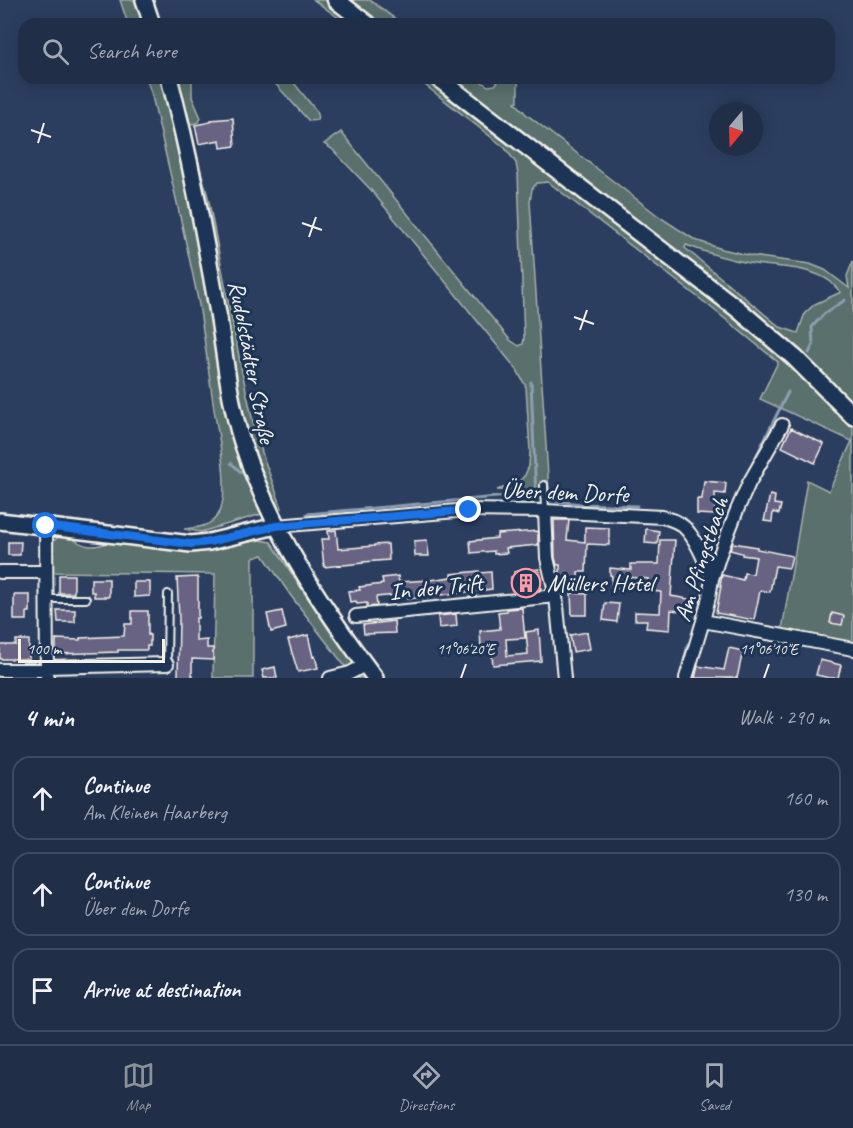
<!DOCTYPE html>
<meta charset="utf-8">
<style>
:root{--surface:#212e48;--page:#29364f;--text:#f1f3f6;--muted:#a2a8b4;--line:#3e4a60;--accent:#8c9099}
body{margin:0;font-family:Caveat,sans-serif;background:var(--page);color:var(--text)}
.compass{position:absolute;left:709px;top:102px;width:54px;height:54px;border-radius:50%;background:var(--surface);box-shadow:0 3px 15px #0003;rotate:199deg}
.scale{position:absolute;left:18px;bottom:15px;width:147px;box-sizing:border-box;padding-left:6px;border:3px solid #f4f1e8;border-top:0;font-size:16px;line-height:21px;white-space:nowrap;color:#f4f1e8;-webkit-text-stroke:4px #1d3557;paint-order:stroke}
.stop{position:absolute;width:18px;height:18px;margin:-14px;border:4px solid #1a73e8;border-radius:50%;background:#fff}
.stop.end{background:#1a73e8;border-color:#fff;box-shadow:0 2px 6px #0008}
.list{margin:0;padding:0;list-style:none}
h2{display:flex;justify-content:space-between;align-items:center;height:78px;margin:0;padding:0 24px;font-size:26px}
h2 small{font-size:20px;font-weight:400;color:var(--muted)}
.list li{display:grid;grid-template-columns:39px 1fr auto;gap:18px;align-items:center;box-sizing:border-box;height:84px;margin:0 12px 12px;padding:0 12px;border:2px solid var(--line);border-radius:18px}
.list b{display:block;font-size:22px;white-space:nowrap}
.list p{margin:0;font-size:20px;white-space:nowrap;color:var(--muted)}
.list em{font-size:20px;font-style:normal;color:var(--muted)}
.icon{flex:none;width:33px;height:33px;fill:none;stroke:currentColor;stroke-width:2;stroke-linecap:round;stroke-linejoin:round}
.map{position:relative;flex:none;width:853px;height:678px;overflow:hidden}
.search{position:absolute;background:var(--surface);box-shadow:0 3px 15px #0003;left:18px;right:18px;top:18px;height:66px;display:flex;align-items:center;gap:15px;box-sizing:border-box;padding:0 21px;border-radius:18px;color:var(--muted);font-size:22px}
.sheet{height:366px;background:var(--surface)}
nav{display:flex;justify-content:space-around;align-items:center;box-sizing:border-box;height:84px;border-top:2px solid var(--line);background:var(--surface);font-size:16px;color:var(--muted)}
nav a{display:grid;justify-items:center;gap:3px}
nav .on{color:var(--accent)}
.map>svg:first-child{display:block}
.green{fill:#5a706c;stroke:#a7b0aa;stroke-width:1.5;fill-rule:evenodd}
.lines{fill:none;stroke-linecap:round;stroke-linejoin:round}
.stream{stroke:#8c9eb1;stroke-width:3}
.building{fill:#686482;stroke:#f4f1e8;stroke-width:1.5}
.service-casing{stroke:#f4f1e8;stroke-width:10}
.minor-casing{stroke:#f4f1e8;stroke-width:16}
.tertiary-casing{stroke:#f4f1e8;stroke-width:20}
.secondary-casing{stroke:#f4f1e8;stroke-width:21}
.service{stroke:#1d3557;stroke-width:6}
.minor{stroke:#1d3557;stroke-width:12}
.tertiary{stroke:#1d3557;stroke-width:15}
.secondary{stroke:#1d3557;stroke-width:16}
.route{stroke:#1a73e8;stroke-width:8}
.ticks{fill:none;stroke:#f4f1e8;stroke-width:2}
.labels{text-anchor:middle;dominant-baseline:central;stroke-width:6;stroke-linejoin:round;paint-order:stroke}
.street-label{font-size:24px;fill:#f4f1e8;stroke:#1d3557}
.poi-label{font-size:24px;fill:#f4f1e8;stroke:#1d3557;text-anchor:start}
.ticks-label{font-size:15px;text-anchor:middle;fill:#f4f1e8;stroke:#1d3557;stroke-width:6;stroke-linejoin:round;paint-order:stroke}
</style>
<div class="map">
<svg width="853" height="678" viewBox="0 0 853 678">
<rect width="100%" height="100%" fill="#2c3e60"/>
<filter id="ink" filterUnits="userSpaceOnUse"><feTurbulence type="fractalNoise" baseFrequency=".0167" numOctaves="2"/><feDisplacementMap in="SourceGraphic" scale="12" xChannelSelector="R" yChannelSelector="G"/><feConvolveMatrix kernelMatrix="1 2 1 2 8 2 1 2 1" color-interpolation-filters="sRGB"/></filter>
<g filter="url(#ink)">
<path class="green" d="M120,0h32l8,24h-32z
M314,0h56l32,24h-55z
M146,78h30l32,119 34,175 11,50 11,37 18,49 -81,24 -17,-3c13,-1 29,-3 35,-16 12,-23 -1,-79 -5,-104 -5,-34 -9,-69 -15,-104 -14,-71 -31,-142 -48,-213z
M179,78h13v19l9,21 -2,4 -6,2 -3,-1z
M270,78h20l28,35 -1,7 -8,1z
M416,78h60l12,8 7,-1 6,-7h17v23l-3,1 11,12 135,104 34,22 27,9 30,7 58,8 15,6 24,18 -2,-12 6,-15v382l-71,-13 25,-150 22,11 23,-50 -92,-42 18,-37 -70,-57 -160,-123 -11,1 -5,6 -2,13 19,289 -52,-1 21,-7 7,-8 4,-9 1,-15 -4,-64 -9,-17 -146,-180 -39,-41 -8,-5 17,-12 169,208 9,6 4,-2 1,-6 -6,-164 -2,-11 -11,-15zM686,245c21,8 42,14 63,18 26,5 59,2 82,19 3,3 6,7 10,10l-26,12 -10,9 -7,20 -18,-6 -95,-79z
M69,536c14,11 24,13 40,6l89,10 62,-12 11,2 58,88 36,48h-11l-63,-82 -28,-41 -10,3v120h-40l2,-104 -163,-2v-29l6,-6z"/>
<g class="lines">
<path class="stream" d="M809,353l4,-8 -1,-18 12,-13 21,-14
M531,382l5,114
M231,463l13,12 12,25
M744,481l44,-89
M550,500l30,4 57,2
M307,514l212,-19 20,2
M724,528l6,-17
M712,560v-12
M680,678l8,-34"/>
</g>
<path class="building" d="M233,118l2,28 -14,2 -1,-8 -21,4 -4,-19 16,-3v-2z
M791,428l33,16 -9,19 -33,-16z
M704,481l22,2 -1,11 -10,-1v22l-18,-1v-15h5z
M770,495l5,1 -1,8 7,1 -2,9 -6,-2 -1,10 -8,-1z
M554,520h15l-2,20 18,2v-15l24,1v17l-22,-1 -1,28h-8v17h-15l-3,-12v-12h-3l-2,-7z
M646,529l13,2 -2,13 -12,-1z
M336,530l2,19 36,-3v-1l14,-1 1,16 -26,2v1l-39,4 -3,-28h8l-1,-8z
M538,531v14l-32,3 1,5 -13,1v-3l-23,2 -1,-12 27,-3v-4z
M427,540l2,16h-14l-1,-15z
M660,540h15l-4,56 18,3 -2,13 -16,-2 -1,20 -24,-2 1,-8h-12v-8l25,1 1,-21 -14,-1 1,-12 -20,-2 -1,12 -16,-1 1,-12 -2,-1v-7l21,2v-6h28z
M8,542h13l-1,13h-12z
M733,543l24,4v2l35,7 -3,12 -14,-2 -5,26 -10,-1 -6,29 -38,-7 5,-27h-1l2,-11 21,5 1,-7 9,1 3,-17 -14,-2v-2l-12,-3z
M539,569l2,20 -24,3 -1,-2h-4l-1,-13h4l-1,-5z
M479,571v2l12,-1 1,17 -84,10v-5l-32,3 1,9 -10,1v-4l-10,1 -1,-3 -6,1 -2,-11 12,-1 -1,-3 24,-3 -1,-6 16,-2 1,6 31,-2 21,-3v-3z
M59,575h15v18h-15z
M198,577v41h-2v23l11,-1v8h6v12l-21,-1v19h-14l1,-60 -2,-40z
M91,579h18v18h-15v-5h-3z
M134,582h16v14l-16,1z
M571,593l16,1v21h-15z
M14,595h16v17h-3v8h-13z
M605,603l14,1 -2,18 -14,-2z
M522,608l3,30 -19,1 1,17 21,-2 -2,-22 13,-2 2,31 -48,4 -2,-18 -10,1 -1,-17 20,-2 -2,-17 9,-1v-2z
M57,610h18v12h-17z
M132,611h16v24h2v11h-3v4h-29v2l-62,2v-15l24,1v-2l44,-2 1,-12h7z
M282,611l4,17 -15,4 -4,-18z
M832,613l12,3 -2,9 -12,-2z
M456,614l1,12 -18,2 -1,-12z
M394,621l1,12 -31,1 -1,-9z
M587,632l3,17 -17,3 -3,-17z
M308,635l5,22 2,-1 3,12 -20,4 -10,-32z
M16,640h13v19h-29v-14h16z
M729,648l14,3 -6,27h-42l3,-12 26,4z
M820,660l21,5 -3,13h-8l-14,-3z
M275,667l2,11h-13l-2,-8z"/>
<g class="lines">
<g class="service-casing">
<path id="service" d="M544,485l1,26
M46,599h40
M167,664l1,-70"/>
</g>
<g class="minor-casing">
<path id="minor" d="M545,511l2,47 9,38 8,82
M46,526l1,152
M276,526l193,-16 76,1 117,6c8,2 16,4 22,10 12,11 22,36 28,52
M0,572h46
M356,616l200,-20
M703,621l150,28
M47,667l120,-3
M0,670h47
M330,678l20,-5 15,-8
M686,678l17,-57 6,-24 3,-18 8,-25 17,-44 12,-27 33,-58"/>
</g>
<g class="tertiary-casing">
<path id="tertiary" d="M144,0l8,24
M169,78c21,77 35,156 49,235 7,43 11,88 24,129 28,87 79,163 133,236
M0,521l191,23 18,-2 67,-16"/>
</g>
<g class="secondary-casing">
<path id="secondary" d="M336,0l31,24
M438,78l301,232 56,48 58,58"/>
</g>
<use href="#service" class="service"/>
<use href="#minor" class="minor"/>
<use href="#tertiary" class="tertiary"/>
<use href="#secondary" class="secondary"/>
</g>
</g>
<g class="lines" filter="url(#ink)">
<path class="route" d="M46,526l145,18 18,-2 67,-16 193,-16"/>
</g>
<path class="ticks" d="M31,130l20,7M38,143l6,-20M302,223l20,7M309,237l7,-20M574,317l20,7M580,330l7,-20M461,678l5,-14M764,678l5,-14"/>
<defs>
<g id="building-ring" transform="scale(1.5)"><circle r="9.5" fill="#1d3557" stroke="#ff9aa2" stroke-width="1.5"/><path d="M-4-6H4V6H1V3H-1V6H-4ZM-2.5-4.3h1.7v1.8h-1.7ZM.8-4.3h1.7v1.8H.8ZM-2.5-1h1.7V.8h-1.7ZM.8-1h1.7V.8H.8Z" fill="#ff9aa2"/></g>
</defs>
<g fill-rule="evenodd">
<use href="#building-ring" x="526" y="583"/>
</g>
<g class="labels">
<g class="street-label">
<text transform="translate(252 362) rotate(79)">Rudolstädter Straße</text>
<text transform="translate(565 492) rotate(2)">Über dem Dorfe</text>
<text transform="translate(701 559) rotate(-72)">Am Pfingstbach</text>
<text transform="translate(436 587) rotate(-6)">In der Trift</text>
</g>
<g class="poi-label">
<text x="547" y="583">Müllers Hotel</text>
</g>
</g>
<g class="ticks-label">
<text x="466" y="654">11°06'20"E</text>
<text x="769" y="654">11°06'10"E</text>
</g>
</svg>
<svg class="compass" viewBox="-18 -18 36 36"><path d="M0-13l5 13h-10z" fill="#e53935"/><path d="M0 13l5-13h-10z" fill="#a2a8b4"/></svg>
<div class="scale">100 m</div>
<div class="stop" style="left:46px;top:526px"></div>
<div class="stop end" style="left:469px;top:510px"></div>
<div class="search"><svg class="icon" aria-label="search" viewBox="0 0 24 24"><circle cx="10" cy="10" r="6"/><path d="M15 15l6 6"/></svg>Search here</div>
</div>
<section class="sheet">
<h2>4 min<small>Walk · 290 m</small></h2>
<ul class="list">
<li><svg class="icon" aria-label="ahead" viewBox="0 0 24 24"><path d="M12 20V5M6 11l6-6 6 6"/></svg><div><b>Continue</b><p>Am Kleinen Haarberg</p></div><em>160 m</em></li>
<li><svg class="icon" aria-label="ahead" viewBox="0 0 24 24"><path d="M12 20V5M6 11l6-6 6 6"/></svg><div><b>Continue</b><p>Über dem Dorfe</p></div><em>130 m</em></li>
<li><svg class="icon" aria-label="arrive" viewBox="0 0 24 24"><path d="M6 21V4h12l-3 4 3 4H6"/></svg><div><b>Arrive at destination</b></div></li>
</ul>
</section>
<nav>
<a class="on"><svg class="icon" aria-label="map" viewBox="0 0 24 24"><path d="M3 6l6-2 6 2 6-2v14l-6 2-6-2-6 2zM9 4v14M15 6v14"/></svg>Map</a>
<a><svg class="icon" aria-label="directions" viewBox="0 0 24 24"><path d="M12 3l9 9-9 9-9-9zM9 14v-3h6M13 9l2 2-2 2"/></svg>Directions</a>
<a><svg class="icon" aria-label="saved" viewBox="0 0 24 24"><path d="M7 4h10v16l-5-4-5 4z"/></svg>Saved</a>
</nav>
